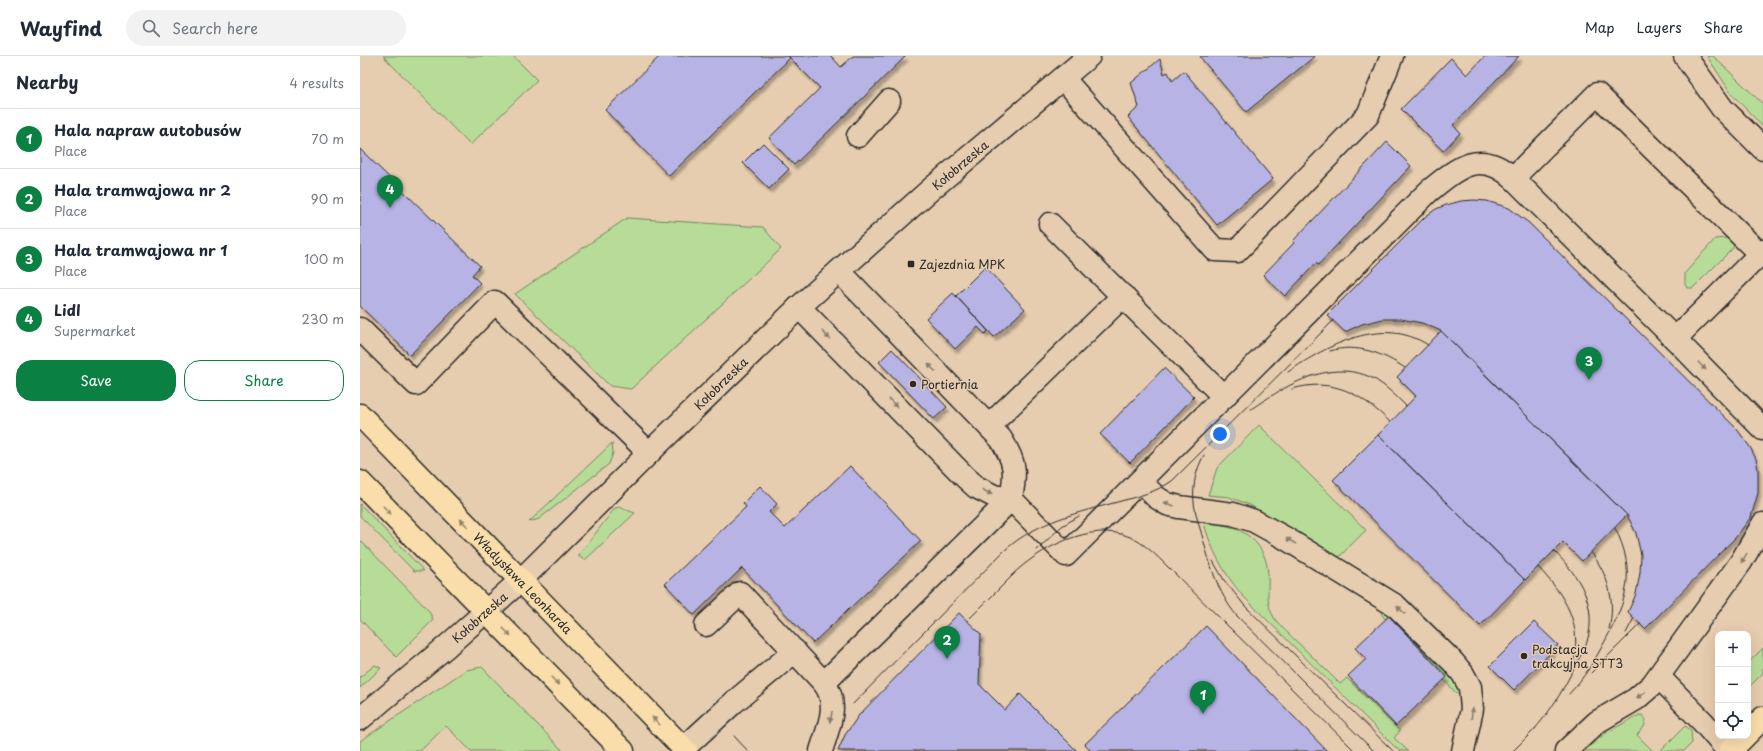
<!DOCTYPE html>
<meta charset="utf-8">
<style>
:root{--surface:#fff;--page:#f2f2f3;--text:#1f2937;--muted:#747a83;--line:#e0e1e3;--accent:#0b8043}
body{margin:0;font-family:"Playpen Sans",sans-serif;background:var(--page);color:var(--text)}
.controls{position:absolute;right:12px;bottom:12px;display:grid;overflow:hidden;border-radius:8px;box-shadow:0 4px 16px #0002}
.controls button{width:36px;height:36px;display:grid;place-items:center;padding:0;border:0;border-bottom:1px solid var(--line);background:var(--surface);color:var(--text);font:20px sans-serif}
.you{position:absolute;left:860px;top:378px;width:14px;height:14px;margin:-10px;border:3px solid #fff;border-radius:50%;background:#1a73e8;box-shadow:0 0 0 6px #1a73e833}
.badge{display:grid;place-items:center;width:26px;height:26px;border-radius:50%;background:var(--accent);color:#fff;font-size:13px;font-weight:700}
.pin{position:absolute;translate:-50% -33px;filter:drop-shadow(0 1px 2px #0008)}
.pin::after{content:'';position:absolute;top:21px;width:14px;height:12px;background:inherit;clip-path:polygon(0 0,100% 0,50% 100%)}
.list{margin:0;padding:0;list-style:none}
h2{display:flex;justify-content:space-between;align-items:center;height:52px;margin:0;padding:0 16px;font-size:17px}
h2 small{font-size:13px;font-weight:400;color:var(--muted)}
.list li{display:grid;grid-template-columns:26px 1fr auto;gap:12px;align-items:center;box-sizing:border-box;height:60px;padding:0 16px;border-top:1px solid var(--line)}
.list b{display:block;font-size:15px;white-space:nowrap}
.list p{margin:0;font-size:13px;white-space:nowrap;color:var(--muted)}
.list em{font-size:13px;font-style:normal;color:var(--muted)}
.actions{display:flex;gap:8px;padding:12px 16px}
.actions a{flex:1;padding:9px 0;border:1px solid var(--accent);border-radius:16px;text-align:center;font-size:14px;color:var(--accent)}
.actions .main{background:var(--accent);color:#fff}
.icon{flex:none;width:22px;height:22px;fill:none;stroke:currentColor;stroke-width:2;stroke-linecap:round;stroke-linejoin:round}
.map{position:relative;flex:none;width:1403px;height:695px;overflow:hidden}
header{display:flex;align-items:center;gap:24px;box-sizing:border-box;height:56px;padding:0 20px;background:var(--surface);border-bottom:1px solid var(--line)}
header strong{font-size:19px}
nav{display:flex;gap:22px;margin-inline-start:auto;font-size:14px}
.search{width:280px;height:36px;background:var(--page);display:flex;align-items:center;gap:10px;box-sizing:border-box;padding:0 14px;border-radius:22px;color:var(--muted);font-size:15px}
main{display:flex}
aside{flex:1;background:var(--surface)}
.map>svg:first-child{display:block}
.green{fill:#b7dc97;stroke:#718461}
.building{fill:#b7b3e5;stroke:#2b2b2b;filter:url(#shadow)}
.lines{fill:none;stroke-linecap:round;stroke-linejoin:round}
.minor-casing{stroke:#2b2b2b;stroke-width:25}
.major-casing{stroke:#2b2b2b;stroke-width:25}
.minor{stroke:#e7cdaf;stroke-width:22}
.major{stroke:#f9deab;stroke-width:22}
.tram{stroke:#2b2b2b;stroke-width:1}
.oneway{fill:#897c6d}
.oneway2{fill:#92846b}
.poi-dot{fill:#2b2b2b;stroke:#e7cdaf;stroke-width:1.5}
.labels{text-anchor:middle;dominant-baseline:central;stroke-width:3;stroke-linejoin:round;paint-order:stroke}
.street-label{font-size:12px;fill:#2b2b2b;stroke:#e7cdaf}
.poi-label{font-size:12px;fill:#2b2b2b;stroke:#e7cdaf;text-anchor:start}
</style>
<header>
<strong>Wayfind</strong>
<div class="search"><svg class="icon" aria-label="search" viewBox="0 0 24 24"><circle cx="10" cy="10" r="6"/><path d="M15 15l6 6"/></svg>Search here</div>
<nav><a>Map</a><a>Layers</a><a>Share</a></nav>
</header>
<main>
<aside>
<h2>Nearby<small>4 results</small></h2>
<ul class="list">
<li><span class="badge">1</span><div><b>Hala napraw autobusów</b><p>Place</p></div><em>70 m</em></li>
<li><span class="badge">2</span><div><b>Hala tramwajowa nr 2</b><p>Place</p></div><em>90 m</em></li>
<li><span class="badge">3</span><div><b>Hala tramwajowa nr 1</b><p>Place</p></div><em>100 m</em></li>
<li><span class="badge">4</span><div><b>Lidl</b><p>Supermarket</p></div><em>230 m</em></li>
</ul>
<div class="actions"><a class="main">Save</a><a>Share</a></div>
</aside>
<div class="map">
<svg width="1403" height="695" viewBox="0 0 1403 695">
<defs>
<filter id="shadow"><feDropShadow dx="2.5" dy="4.5" stdDeviation="1" flood-color="#0004"/></filter>
</defs>
<rect width="100%" height="100%" fill="#e7cdaf"/>
<filter id="ink" filterUnits="userSpaceOnUse"><feTurbulence type="fractalNoise" baseFrequency=".025" numOctaves="2"/><feDisplacementMap in="SourceGraphic" scale="8" xChannelSelector="R" yChannelSelector="G"/><feConvolveMatrix kernelMatrix="1 2 1 2 8 2 1 2 1" color-interpolation-filters="sRGB"/></filter>
<g filter="url(#ink)">
<path class="green" d="M23,0h130l24,24 -67,65z
M1347,0h6l50,48v23l-32,-34z
M267,162l136,9 18,22 -150,140 -21,-3 -95,-92z
M1367,182l4,1 3,5 -1,4 -40,40h-5l-3,-3v-12l30,-34z
M899,369l107,105 -27,27 -89,-52 -21,-8 -21,-2 9,-27z
M252,387l1,10 -4,11 -70,55 -10,3z
M0,448l64,67h-10l-54,-55z
M259,451l16,6 -50,47 -7,-4 37,-48z
M844,467c32,0 62,15 64,51 1,16 -3,31 7,45 6,8 14,15 21,22 15,14 30,29 44,43l7,-6 53,53 -6,7 14,13h-8l-6,-5 -152,-151c-18,-22 -31,-45 -38,-72z
M0,484l69,71 4,9 -37,37 -36,-38z
M1025,553l71,70 4,14h-4l-12,-13 3,-4 -58,-60 -4,3 -4,-6z
M1403,592v25l-15,15v-25z
M15,609l6,3 -21,20v-11z
M122,611l81,84h-92l-25,-25 -26,25h-60v-10l106,-71z
M1279,659h3l4,5 -2,7 -7,8 16,16h-69l22,-18z
M1325,670l6,4 1,13 -8,8h-24z"/>
<path class="building" d="M300,0h128l2,2 -121,118 -64,-66z
M428,0h43l10,11 12,-11h53l-112,109 -25,-27 51,-50z
M842,0h113l-69,56 -46,-55z
M1125,0h34l-66,69 7,8 -17,18 -42,-42 50,-51 16,17z
M800,3l4,15 4,-2 4,9 12,-10 89,108 -56,46 -89,-108 11,-10 -8,-24z
M1027,86l24,24 -93,99 -2,-2 -31,33 -22,-21 31,-32 -1,-2z
M403,87l26,26 -20,20 -26,-26z
M0,93l120,117 -8,9 8,8 -70,72 -50,-49z
M1114,144l13,1 22,7 20,15 207,205 14,19 6,12 2,11v23l-7,24 -15,20 -91,92 -17,-17 8,-18 4,-21 1,-18 -5,-22 -9,-18 -186,-184 -19,-8 -21,-4h-18l-21,5 -17,8 -18,-17 99,-99 10,-7 10,-4 15,-4z
M625,211l40,42 -31,28 -38,-41z
M593,237l35,38 -3,3 -7,-7 -23,22 -29,-31z
M1081,275l186,184 -45,46 -19,-19 -38,38 -147,-145 38,-39 -19,-19z
M532,293l55,58 -13,12 -55,-57z
M804,312l30,29 -64,66 -30,-29z
M1018,379l147,145 -45,46 -147,-146z
M490,410l71,75 -108,102 -71,-75 -48,47 -29,-31 81,-77 -3,-4 17,-17 17,18 -8,8 16,16z
M599,557l22,21 -2,50 26,26 15,-16 57,57h-239l7,-16 14,-20z
M1029,560l58,61 -51,49 -48,-50 18,-17 -11,-11z
M1174,566l24,23 -44,45 -24,-24z
M846,570l121,125h-236l-6,-7z"/>
<g class="lines">
<g class="minor-casing">
<g id="minor">
<path d="M1325,0l37,52 41,41"/>
<path d="M703,22l152,172 22,1 131,-136 24,-59"/>
<path d="M498,80l31,-35"/>
<path d="M1153,122l84,-84 163,160"/>
<path d="M690,168l174,173"/>
<path d="M439,251l166,170 11,10 18,9 17,3 55,56 362,-363c29,-24 52,-44 85,-14l162,161 88,90"/>
<path d="M0,273l56,55 79,-82 154,151"/>
<path d="M1315,283l88,-88"/>
<path d="M629,370l134,-130"/>
<path d="M780,425l16,16 11,7 12,3 54,7 21,7 31,17 111,68 57,56 10,12 7,13 2,22 -9,42"/>
<path d="M346,569l34,-32 84,90c16,21 4,45 -3,68"/>
<path d="M1299,621l44,45 25,29"/>
<path d="M464,627l187,-184c5,-27 5,-36 -10,-60l-162,-168"/>
<path id="s1" d="M0,663l87,-73 73,-65 129,-128 150,-146 40,-36 91,-81 159,-134"/>
<path d="M323,693l50,-46 62,-52"/>
<path d="M1206,695l31,-29 39,-23 16,-14 89,-123 22,-38"/>
</g>
</g>
<g class="major-casing">
<g id="major">
<path id="s2" d="M0,359l326,336"/>
<path d="M0,426l263,269"/>
<path d="M1388,677l15,-15"/>
<path d="M1370,695l15,-15"/>
</g>
</g>
<use href="#minor" class="minor"/>
<use href="#major" class="major"/>
<path class="tram" d="M970,295c26,-8 53,2 75,17
M928,316c40,-27 94,-57 140,-27
M932,333c42,-12 69,5 98,33
M891,353c36,-24 81,-53 125,-29 11,7 21,17 30,26
M844,399c-5,9 -9,20 -10,32 -2,16 3,32 8,48 8,29 15,57 35,81l137,135
M677,494l25,-24 17,-10
M1231,496c17,23 25,48 18,77
M853,505l11,19 21,26 148,145
M1178,511c27,29 45,56 35,98
M651,520c27,-27 80,-56 119,-39 14,6 27,19 38,30l187,184
M607,565l48,-48
M1266,577l8,-15
M1231,617l49,-49
M1209,638c15,-16 26,-34 36,-53 22,-40 32,-70 10,-113
M493,648l152,-154c34,-30 73,-37 116,-49 18,-5 35,-9 51,-20l161,-160
M1173,675c16,-18 28,-37 39,-59 5,-10 11,-20 15,-30 11,-38 -8,-66 -33,-91
M374,680l14,15
M1153,695l23,-23"/>
</g>
<defs><path id="oneway-solid" d="M-6-.8H1V-3.2L6.5 0L1 3.2V.8H-6Z"/></defs>
<g class="oneway">
<use href="#oneway-solid" transform="translate(466 279) rotate(46)"/>
<use href="#oneway-solid" transform="translate(1342 310) rotate(45)"/>
<use href="#oneway-solid" transform="translate(572 312) rotate(-134)"/>
<use href="#oneway-solid" transform="translate(533 347) rotate(46)"/>
<use href="#oneway-solid" transform="translate(627 436) rotate(27)"/>
<use href="#oneway-solid" transform="translate(809 448) rotate(-160)"/>
<use href="#oneway-solid" transform="translate(931 485) rotate(-149)"/>
<use href="#oneway-solid" transform="translate(1384 502) rotate(122)"/>
<use href="#oneway-solid" transform="translate(1041 554) rotate(-137)"/>
<use href="#oneway-solid" transform="translate(1281 639) rotate(144)"/>
<use href="#oneway-solid" transform="translate(1112 657) rotate(-83)"/>
<use href="#oneway-solid" transform="translate(471 661) rotate(102)"/>
</g>
<g class="oneway2">
<use href="#oneway-solid" transform="translate(27 454) rotate(46)"/>
<use href="#oneway-solid" transform="translate(104 467) rotate(-134)"/>
<use href="#oneway-solid" transform="translate(147 576) rotate(45)"/>
<use href="#oneway-solid" transform="translate(195 625) rotate(46)"/>
<use href="#oneway-solid" transform="translate(296 665) rotate(-134)"/>
</g>
</g>
<g class="poi-dot">
<rect x="547" y="204" width="8" height="8" rx="2"/>
<circle cx="553" cy="328" r="4"/>
<circle cx="1164" cy="600" r="4"/>
</g>
<g class="labels">
<g class="street-label">
<text stroke="none"><textPath href="#s1" startOffset="817">Kołobrzeska</textPath></text>
<text stroke="none"><textPath href="#s1" startOffset="493">Kołobrzeska</textPath></text>
<text stroke="none"><textPath href="#s2" startOffset="234">Władysława Leonharda</textPath></text>
<text stroke="none"><textPath href="#s1" startOffset="157">Kołobrzeska</textPath></text>
</g>
<g class="poi-label">
<text x="559" y="208">Zajezdnia MPK</text>
<text x="561" y="328">Portiernia</text>
<text x="1172" y="593">Podstacja<tspan x="1172" dy="14">trakcyjna STT3</tspan></text>
</g>
</g>
</svg>
<div class="controls">
<button>+</button>
<button>−</button>
<button><svg class="icon" aria-label="locate" viewBox="0 0 24 24"><circle cx="12" cy="12" r="6"/><path d="M12 2v4M12 18v4M2 12h4M18 12h4"/></svg></button>
</div>
<div class="you"></div>
<div class="pin badge" style="left:843px;top:658px">1</div>
<div class="pin badge" style="left:587px;top:603px">2</div>
<div class="pin badge" style="left:1229px;top:324px">3</div>
<div class="pin badge" style="left:30px;top:152px">4</div>
</div>
</main>
